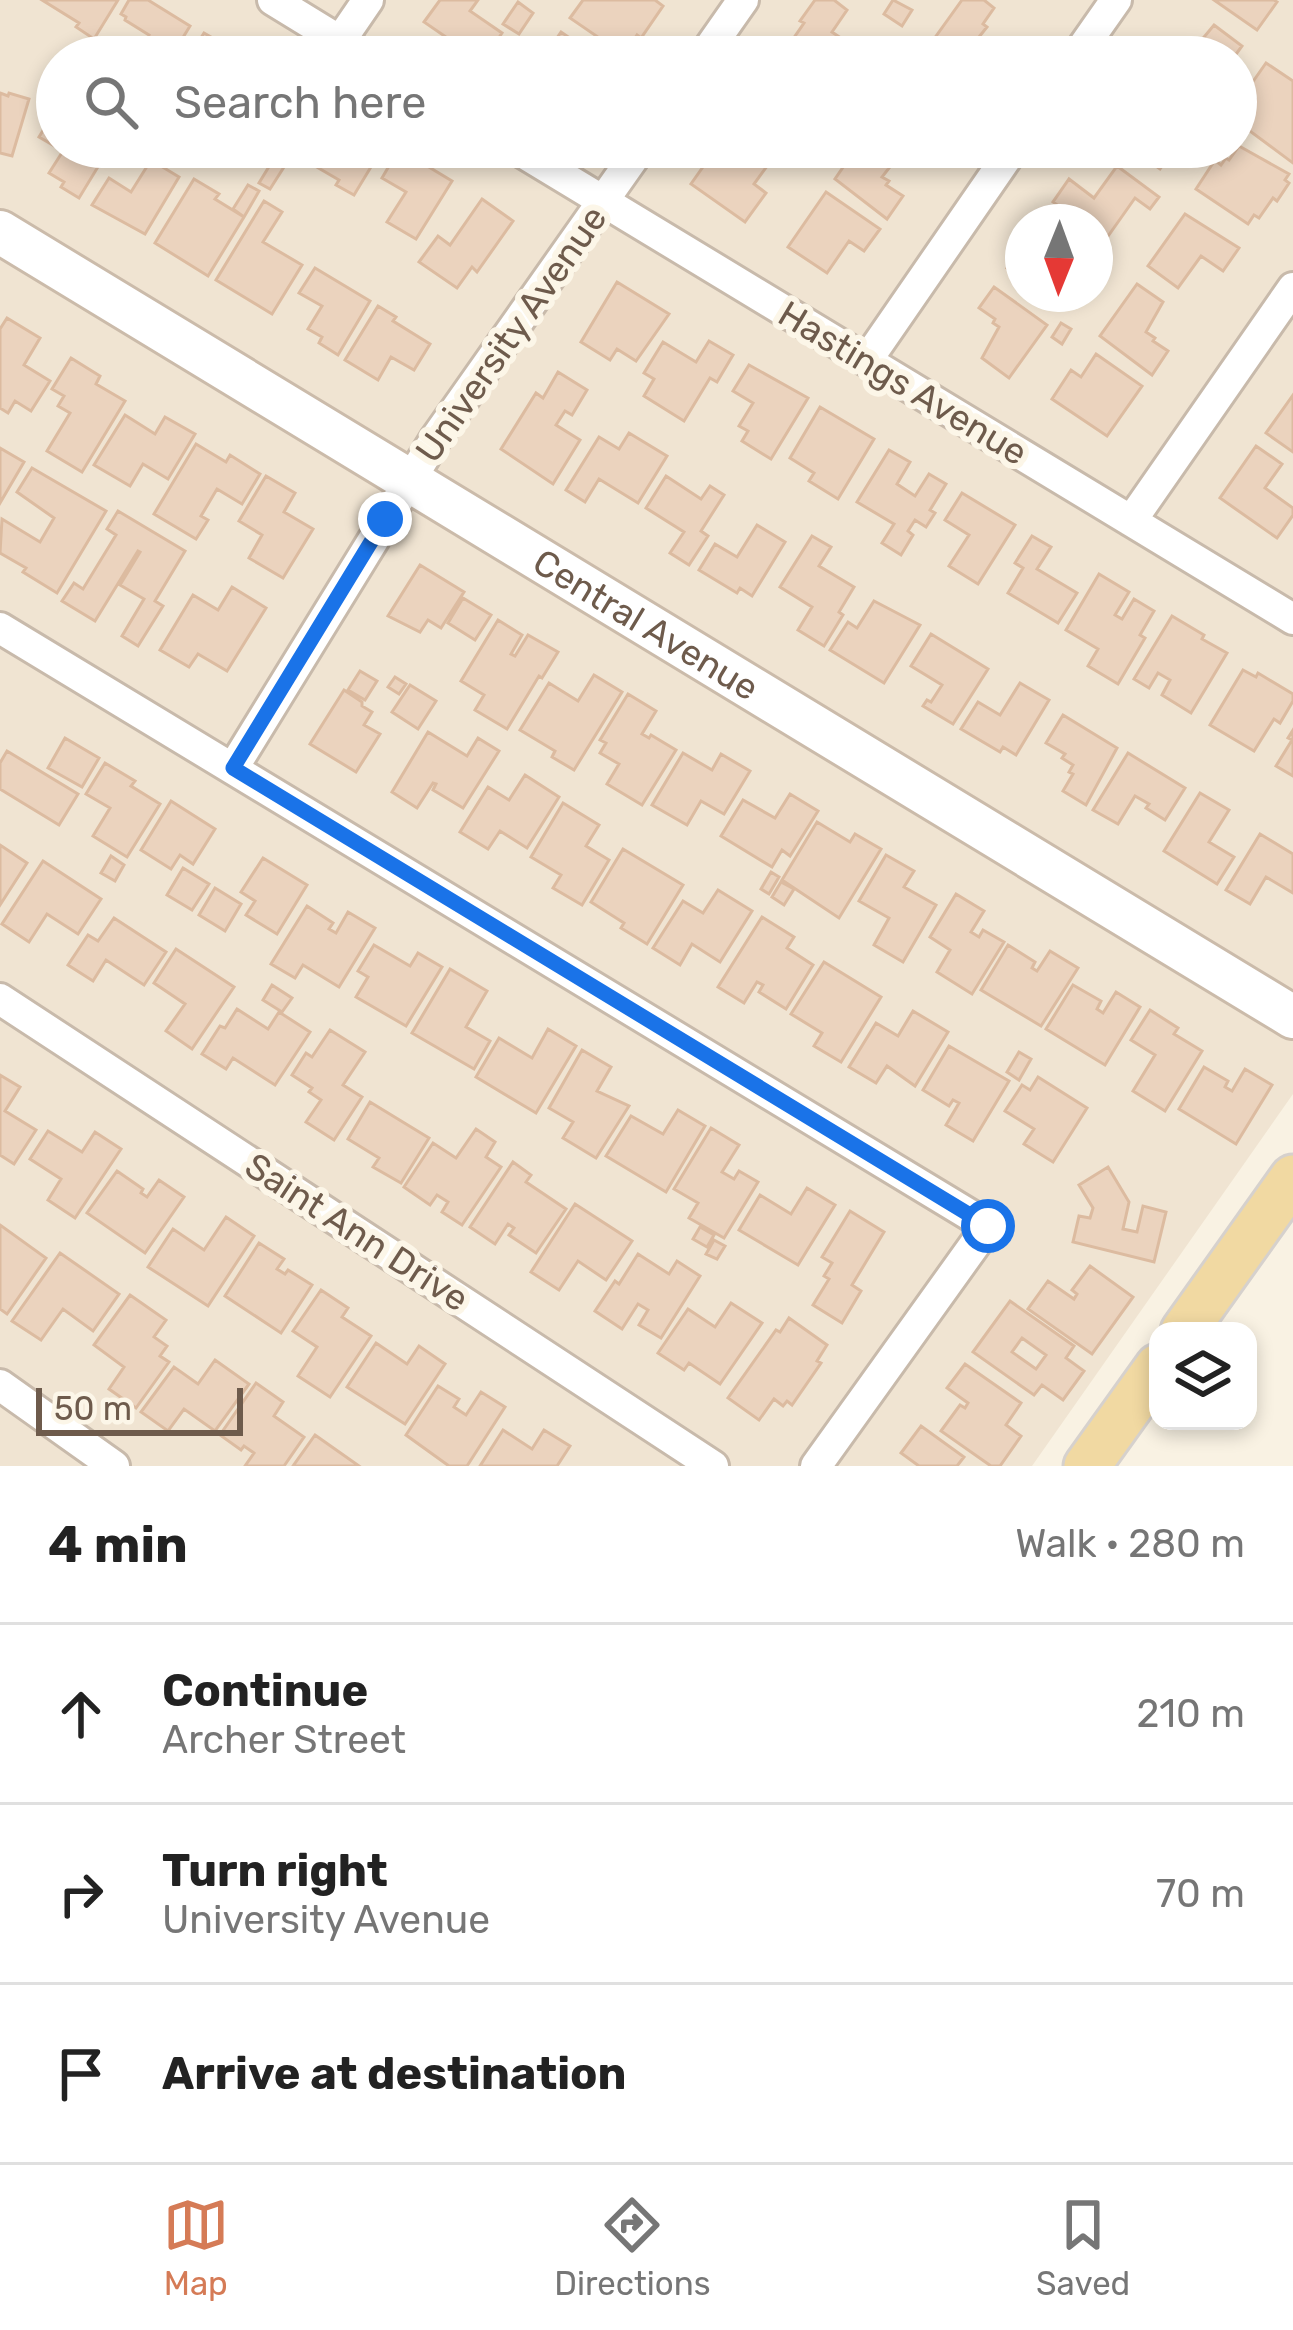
<!DOCTYPE html>
<meta charset="utf-8">
<style>
:root{--surface:#fff;--page:#f6f6f6;--text:#222;--muted:#767676;--line:#e0e0e0;--accent:#d57b56}
body{margin:0;font-family:Rubik,sans-serif;background:var(--page);color:var(--text)}
.controls{position:absolute;right:36px;bottom:36px;display:grid;overflow:hidden;border-radius:24px;box-shadow:0 6px 18px #0003}
.controls button{width:108px;height:108px;display:grid;place-items:center;padding:0;border:0;border-bottom:3px solid var(--line);background:var(--surface);color:var(--text);font:60px sans-serif}
.compass{position:absolute;left:1005px;top:204px;width:108px;height:108px;border-radius:50%;background:var(--surface);box-shadow:0 6px 18px #0003;rotate:181deg}
.scale{position:absolute;left:36px;bottom:30px;width:207px;box-sizing:border-box;padding-left:12px;border:6px solid #6e5b4c;border-top:0;font-size:33px;line-height:42px;white-space:nowrap;color:#6e5b4c;-webkit-text-stroke:9px #fcf6e8;paint-order:stroke}
.stop{position:absolute;width:36px;height:36px;margin:-27px;border:9px solid #1a73e8;border-radius:50%;background:#fff}
.stop.end{background:#1a73e8;border-color:#fff;box-shadow:0 3px 12px #0008}
.list{margin:0;padding:0;list-style:none}
h2{display:flex;justify-content:space-between;align-items:center;height:156px;margin:0;padding:0 48px;font-size:51px}
h2 small{font-size:39px;font-weight:400;color:var(--muted)}
.list li{display:grid;grid-template-columns:78px 1fr auto;gap:36px;align-items:center;box-sizing:border-box;height:180px;padding:0 48px;border-top:3px solid var(--line)}
.list b{display:block;font-size:45px;white-space:nowrap}
.list p{margin:0;font-size:39px;white-space:nowrap;color:var(--muted)}
.list em{font-size:39px;font-style:normal;color:var(--muted)}
.icon{flex:none;width:66px;height:66px;fill:none;stroke:currentColor;stroke-width:2;stroke-linecap:round;stroke-linejoin:round}
.map{position:relative;flex:none;width:1293px;height:1466px;overflow:hidden}
.search{position:absolute;background:var(--surface);box-shadow:0 6px 18px #0003;left:36px;right:36px;top:36px;height:132px;display:flex;align-items:center;gap:30px;box-sizing:border-box;padding:0 42px;border-radius:66px;color:var(--muted);font-size:45px}
.sheet{height:696px;background:var(--surface)}
nav{display:flex;justify-content:space-around;align-items:center;box-sizing:border-box;height:168px;border-top:3px solid var(--line);background:var(--surface);font-size:33px;color:var(--muted)}
nav a{display:grid;justify-items:center;gap:6px}
nav .on{color:var(--accent)}
.map>svg:first-child{display:block}
.residential{fill:#f0e4d2;fill-rule:evenodd}
.building{fill:#ebd3be;stroke:#dcbba0;stroke-width:3;fill-rule:evenodd}
.lines{fill:none;stroke-linecap:round;stroke-linejoin:round}
.street-casing{stroke:#c8baab;stroke-width:36}
.secondary-casing{stroke:#cbbbaa;stroke-width:48}
.primary-casing{stroke:#d6d1cd;stroke-width:51}
.street{stroke:#fff;stroke-width:30}
.secondary{stroke:#fff;stroke-width:42}
.primary{stroke:#f1d9a2;stroke-width:45}
.route{stroke:#1a73e8;stroke-width:15}
.labels{text-anchor:middle;dominant-baseline:central;stroke-width:12;stroke-linejoin:round;paint-order:stroke}
.street-label{font-size:36px;fill:#6e5b4c;stroke:#fcf6e8}
</style>
<div class="map">
<svg width="1293" height="1466" viewBox="0 0 1293 1466">
<rect width="100%" height="100%" fill="#f9f2e3"/>
<path class="residential" d="M0,0h1293v1094l-261,372h-1032zM57,57h1179v90h-1179zM1023,222h72v72h-72z"/>
<path class="building" d="M42,0h76l-24,39 -18,-12 3,-4z
M129,0h19l42,26 -19,31h-35l13,-22 -24,-15 1,-3 -5,-3z
M440,0h38l-8,11 32,22 -16,24h-11l-51,-35z
M583,0h72l8,6 -22,32 -4,-3 -13,20 -54,-37z
M815,0h19l13,10 -15,22 31,21 -3,4h-49l-20,-15 13,-19 -4,-2z
M893,0l19,10 -10,16 -18,-12z
M962,0h22l10,8 -11,16 4,3 -8,10 9,6 -3,3 15,11h-45l-21,-18z
M1214,0h60l3,2 -20,28z
M518,2l15,11 -14,21 -16,-10z
M1214,25l28,21 -8,11h-80l11,-15 16,11 3,-3 6,4z
M561,32l36,25h-53z
M204,33l33,19 -2,3 3,2h-49z
M525,44l14,10 -2,3h-21z
M494,45l12,7 -4,5h-16z
M1266,63l27,18v82l-54,-40 16,-24 -10,-6z
M0,93l8,3 1,-3 20,6 -17,57 -12,-3z
M55,111l2,1v35h53l-31,51 -18,-11 3,-5 -15,-9 14,-22 -24,-14z
M1239,146l50,28 -4,6 4,3 -12,18 -4,-3 -14,20 -5,-3 -6,9 -52,-35 19,-29 6,5 5,-7 3,2z
M272,147h26l-7,11z
M310,147h73l-29,48 -18,-10 3,-5 -36,-21z
M712,147h36l22,15 -16,22 12,9 -21,29 -54,-38 14,-20 -3,-3z
M857,147h42l-13,19 3,2 -7,9 7,4 -3,4 17,11 -16,23 -52,-40z
M1129,147h47l-16,22z
M399,149l53,32 -36,58 -29,-17 19,-30 -24,-14z
M151,160l28,17 -34,57 -53,-29 17,-27 22,14z
M273,160l11,7 -14,22 -11,-6z
M1117,166l42,31 -9,12 -15,-11 -29,41 -11,-7v-10h-14l-28,-20 16,-23 25,19z
M194,179l25,15 -4,5 29,18 -36,59 -53,-33z
M248,185l11,6 -15,26 -11,-8z
M826,192l54,37 -16,22 -15,-10 -22,32 -39,-26z
M482,199l31,22 -36,51 -5,-5 -15,21 -38,-26 19,-26 12,9z
M264,201l18,11 -19,30 39,23 -30,49 -56,-34z
M1185,214l54,34 -16,23 -22,-15 -23,32 -30,-22z
M1023,245v34l-16,-11z
M315,268l55,33 -32,54 -19,-12 3,-6 -14,-8 14,-23 -23,-13z
M617,282l52,32 -33,47 -19,-12 -7,11 -29,-18z
M1137,284l26,18 -17,30 9,6 -2,3 15,10 -16,24 -52,-39z
M994,287l53,38 -38,53 -27,-20 17,-31 -6,-4 2,-4 -16,-11z
M1045,294h28l-9,13z
M378,306l18,11 -3,4 37,23 -16,26 -23,-13 -13,23 -33,-20z
M7,318l33,20 -16,27 26,16 -19,30 -16,-10 -7,12 -8,-5v-79z
M1061,323l10,6 -9,15 -10,-7z
M709,341l24,14 -16,27 -7,-4 -26,43 -40,-25 10,-17 -10,-6 19,-31 33,20z
M1096,354l46,32 -35,50 -55,-37 19,-29 10,7z
M71,358l29,18 -4,8 29,17 -43,71 -35,-21 23,-38 -12,-7 6,-10 -12,-7z
M749,365l59,33 -37,61 -29,-18 6,-10 -9,-5 14,-23 -20,-12z
M558,372l29,18 -15,25 -7,-4 -9,14 24,15 -27,44 -52,-35 35,-56 7,5z
M1293,395v57l-27,-19z
M820,407l54,32 -36,60 -29,-18 5,-8 -24,-15z
M125,415l30,19 10,-17 30,17 -27,45 -25,-15 -13,22 -36,-21z
M629,433l38,23 -29,47 -39,-24 -14,23 -19,-12 33,-53 20,12z
M196,444l30,18 4,-7 30,19 -18,30 -25,-15 -16,27 7,4 -12,19 -42,-25z
M1256,446l26,18 -17,24 28,20v7l-16,23 -57,-40z
M0,448l24,14 -24,41z
M889,450l21,12 -13,22 18,12 14,-22 17,10 -16,26 5,3 -9,14 -11,-7 -7,11 5,4 -12,20 -19,-12 12,-19 -37,-22z
M32,468l74,43 -49,82 -34,-21 3,-4 -26,-15 2,-34 38,23 14,-24 -37,-26z
M266,476l29,17 -11,19 29,17 -30,49 -34,-20 13,-23 -23,-14z
M666,476l35,23 9,-13 14,9 -23,36 7,5 -19,29 -19,-12 14,-21 -38,-24z
M962,493l53,32 -37,59 -29,-18 20,-31 -24,-15z
M118,511l67,40 -30,50 8,5 -25,40 -16,-10 22,-37 -24,-14 20,-33 -2,-1 -43,70 -33,-20 12,-18 9,6 33,-54 -9,-6z
M757,525l28,17 -33,54 -12,-8 -3,5 -38,-23 16,-26 22,13z
M812,536l19,11 -12,19 35,21 -15,25 4,3 -19,31 -26,-16 14,-23 -32,-20z
M1032,536l19,11 -14,22 40,24 -19,30 -50,-30 15,-25 -8,-5z
M420,565l44,27 -23,36 -13,-8 -8,12 -32,-16z
M1099,574l30,18 -14,23 7,4 12,-20 20,12 -14,24 5,3 -27,46 -30,-18 10,-17 -32,-19z
M232,587l34,21 -39,63 -29,-17 -9,13 -29,-17 33,-55 25,15z
M463,598l28,17 -16,25 -27,-17z
M874,601l46,24 -36,58 -54,-33 18,-28 9,6z
M1172,616l32,19 -2,4 25,14 -36,60 -29,-18 8,-15 -12,-7 -9,15 -15,-9z
M498,620l24,15 -11,19 4,2 13,-21 30,17 -16,26 -3,-2 -32,53 -32,-19 9,-15 -23,-14z
M931,634l57,35 -35,55 -30,-18 4,-6 4,2 11,-17 -31,-19z
M1243,670l13,7 2,-4 35,21v7l-13,22 -6,-4 -20,32 -44,-26z
M360,671l17,10 -12,19 -17,-10z
M594,675l28,17 -48,78 -22,-13 3,-6 -35,-21 29,-47 29,18z
M395,677l11,7 -7,10 -11,-7z
M1020,683l29,17 -33,55 -13,-8 -3,5 -39,-23 17,-27 22,13z
M410,685l26,16 -18,28 -26,-17z
M344,690l18,12v4l10,6 -8,13 16,9 -24,38 -46,-28z
M628,694l28,17 -14,23 7,4 2,-3 25,15 -34,55 -35,-21 12,-20 -19,-11 6,-10 -6,-3z
M1063,715l54,33 -31,57 -23,-14 10,-17 -4,-2 4,-7 -11,-7 3,-4 -19,-11z
M1293,730v46l-17,-10 16,-26 -4,-2z
M428,732l39,24 11,-18 21,13 -36,57 -30,-18 3,-6 -3,-1 -16,25 -25,-16z
M65,738l34,20 -17,29 -34,-19z
M7,751l71,43 -19,31 -59,-36v-26z
M683,753l29,17 9,-16 29,17 -26,43 -23,-13 -14,24 -35,-20z
M1128,753l57,35 -20,32 -19,-12 3,-4 -14,-8 -17,28 -25,-14z
M105,763l30,18 -4,5 29,18 -33,53 -34,-21 17,-28 -24,-14z
M525,775l34,22 -32,51 -27,-17 -12,18 -28,-17 28,-45 21,13z
M1200,793l29,17 -20,32 25,15 -17,27 -53,-33z
M790,794l28,17 -28,45 -8,-6 -10,17 -51,-31 22,-36 32,18z
M171,801l44,28 -22,35 -13,-9 -9,14 -30,-19z
M563,803l36,22 -13,21 23,14 -27,45 -29,-17 8,-13 -30,-18z
M817,822l33,20 5,-8 26,15 -42,69 -57,-38z
M1260,834l33,20v39l-27,-16 -16,27 -24,-14z
M0,845l27,18 -27,42z
M623,849l60,36 -36,59 -26,-16 3,-5 -33,-21z
M886,855l28,16 -10,16 32,18 -33,57 -29,-17 15,-27 -30,-17z
M111,856l13,9 -9,16 -14,-8z
M263,858l44,27 -30,49 -31,-19 9,-14 -14,-9z
M43,861l58,38 -23,35 -31,-20 -18,28 -27,-18z
M183,868l26,16 -17,26 -25,-15z
M771,872l8,5 -10,17 -8,-5z
M781,882l13,7 -10,16 -12,-8z
M215,888l26,16 -16,27 -26,-16z
M718,890l34,21 -32,51 -28,-18 -12,21 -27,-17 30,-47 20,12z
M956,894l28,17 -13,21 8,5 4,-7 21,12 -32,52 -35,-22 13,-22 -20,-13z
M307,906l26,17 -4,6 7,4 12,-21 27,16 -36,59 -36,-22 -8,13 -24,-14z
M762,917l32,20 -7,11 26,17 -27,44 -27,-17 4,-7 -6,-3 -13,21 -26,-16z
M114,918l52,34 -22,33 -38,-25 -13,21 -25,-16 20,-30 10,6z
M374,945l36,21 8,-13 24,14 -36,59 -50,-29 12,-20 -10,-6z
M1008,945l27,17 -3,6 5,3 13,-20 28,17 -37,58 -60,-36z
M176,949l58,38 -42,62 -26,-18 19,-27 -31,-21z
M824,962l57,35 -40,65 -27,-16 8,-13 -31,-19z
M450,969l37,22 -21,36 24,14 -16,28 -62,-36z
M272,985l20,13 -10,14 -19,-12z
M1073,985l28,16 -4,8 6,4 13,-21 24,15 -35,58 -59,-36z
M237,1009l31,20 11,-17 31,20 -35,53 -42,-27 -7,11 -24,-15 18,-28 5,2z
M1150,1010l28,18 -4,6 28,17 -37,60 -32,-20 22,-36 -24,-15z
M913,1011l35,21 -33,54 -28,-20 -11,17 -27,-16 27,-44 22,13z
M548,1029l28,17 -40,67 -60,-36 23,-39 33,20z
M330,1030l35,22 -22,33 19,12 -28,43 -28,-18 15,-22 -12,-8 3,-4 -20,-13 14,-22 6,4z
M949,1046l60,35 -36,60 -27,-16 13,-22 -6,-3 -4,6 -26,-16z
M582,1050l29,17 -14,24 32,15 -33,52 -33,-20 10,-16 -24,-14z
M1019,1052l12,7 -12,21 -12,-8z
M1204,1067l24,14 -3,6 7,4 13,-22 27,16 -36,59 -57,-35z
M0,1075l20,12 -15,24 31,19 -22,34 -14,-9z
M1038,1077l49,31 -34,54 -29,-18 10,-15 -29,-18 17,-26 8,5z
M370,1102l59,36 -28,45 -28,-16 6,-9 -31,-19z
M678,1110l27,16 -39,66 -60,-36 25,-40 32,18z
M711,1128l28,17 -17,27 12,7 5,-8 19,11 -34,56 -35,-20 9,-15 -24,-14z
M476,1129l19,13 -9,15 15,10 -39,58 -20,-13 6,-10 -11,-7 -7,10 -26,-18 29,-44 23,15z
M48,1131l34,21 13,-20 26,17 -46,69 -27,-18 13,-21 -31,-20z
M513,1162l18,13 -5,7 40,27 -30,44 -27,-18 5,-7 -6,-4 -13,20 -25,-17z
M1108,1167l21,35 -6,27 14,3 6,-26 23,6 -12,50 -81,-20 6,-26 11,2 3,-10 -14,-23z
M117,1171l26,18 -2,4 6,4 12,-17 25,17 -39,56 -58,-40z
M807,1188l28,17 -37,60 -59,-35 21,-35 31,19z
M575,1204l57,37 -26,39 -28,-19 -19,29 -28,-18z
M850,1211l34,21 -32,53 9,6 -19,32 -29,-18 16,-26 -5,-3 8,-13 -10,-6z
M226,1217l28,19 -46,70 -60,-39 25,-38 31,21z
M0,1225l46,33 -39,56 -7,-5z
M700,1227l14,8 -7,12 -14,-8z
M714,1240l11,6 -8,13 -11,-5z
M259,1243l25,16 -7,10 8,5 3,-4 24,15 -31,48 -56,-37z
M60,1253l59,41 -26,37 -30,-22 -22,31 -29,-19z
M638,1254l31,20 8,-13 23,15 -39,62 -22,-13 9,-15 -10,-6 -16,25 -27,-18 20,-30 4,3z
M1090,1266l43,31 -41,57 -64,-45 20,-28 26,18 3,-5 -5,-4z
M321,1290l27,18 -6,9 29,19 -41,61 -32,-21 19,-29 -24,-16z
M130,1295l36,25 -12,17 13,9 -7,10 9,6 -33,46 -27,-19 15,-22 -30,-22z
M1010,1301l64,45 -8,12 18,13 -21,29 -21,-15 -8,10 -61,-43zM1022,1338l24,17 -10,14 -24,-17z
M731,1303l31,20 -42,61 -31,-21 -5,7 -26,-17 30,-44 27,18z
M789,1318l38,27 -10,16 4,2 -29,42 -5,-4 -4,5 -9,-7 -15,21 -31,-22 48,-68 4,2z
M376,1343l31,21 12,-18 26,18 -40,60 -58,-37z
M215,1360l34,24 -34,47 -31,-22 -16,22 -27,-19 33,-45 24,17z
M965,1364l56,39 -15,22 15,11 -21,30h-9l-50,-35 19,-26 5,3 3,-5 -21,-15z
M256,1383l27,19 -9,14 30,21 -20,29h-39l9,-13 -10,-7 -3,4 -21,-15z
M438,1386l21,13 -5,8 12,8 15,-23 24,15 -38,59h-18l-43,-31z
M921,1426l43,31 -7,9h-38l-18,-13z
M503,1430l29,19 12,-19 26,16 -13,20h-77z
M315,1435l44,31h-66z"/>
<g class="lines">
<g class="street-casing">
<path id="street" d="M273,0l93,57
M340,41l28,-41
M703,57l40,-57
M1076,57l40,-57
M514,147l779,472
M867,360l147,-213
M1131,521l162,-233
M0,628l988,598 -172,240
M233,768l203,-330 205,-291
M0,999l713,467
M0,1385l114,81"/>
</g>
<g class="secondary-casing">
<g id="secondary">
<path id="s1" d="M0,232l1293,785"/>
</g>
</g>
<g class="primary-casing">
<path id="primary" d="M1184,1331l109,-153
M1087,1466l71,-99"/>
</g>
<use href="#street" class="street"/>
<use href="#secondary" class="secondary"/>
<use href="#primary" class="primary"/>
</g>
<g class="lines">
<path class="route" d="M385,519l-152,249 755,458"/>
</g>
<g class="labels">
<g class="street-label">
<text transform="translate(511 334) rotate(-55)">University Avenue</text>
<text transform="translate(903 383) rotate(31)">Hastings Avenue</text>
<text stroke="none"><textPath href="#s1" startOffset="756">Central Avenue</textPath></text>
<text transform="translate(357 1232) rotate(33)">Saint Ann Drive</text>
</g>
</g>
</svg>
<div class="controls">
<button><svg class="icon" aria-label="layers" viewBox="0 0 24 24"><path d="M12 4l9 5-9 5-9-5zM3 14l9 5 9-5"/></svg></button>
</div>
<svg class="compass" viewBox="-18 -18 36 36"><path d="M0-13l5 13h-10z" fill="#e53935"/><path d="M0 13l5-13h-10z" fill="#767676"/></svg>
<div class="scale">50 m</div>
<div class="stop" style="left:988px;top:1226px"></div>
<div class="stop end" style="left:385px;top:519px"></div>
<div class="search"><svg class="icon" aria-label="search" viewBox="0 0 24 24"><circle cx="10" cy="10" r="6"/><path d="M15 15l6 6"/></svg>Search here</div>
</div>
<section class="sheet">
<h2>4 min<small>Walk · 280 m</small></h2>
<ul class="list">
<li><svg class="icon" aria-label="ahead" viewBox="0 0 24 24"><path d="M12 20V5M6 11l6-6 6 6"/></svg><div><b>Continue</b><p>Archer Street</p></div><em>210 m</em></li>
<li><svg class="icon" aria-label="right" viewBox="0 0 24 24"><path d="M7 20v-9h11M14 6l5 5-5 5"/></svg><div><b>Turn right</b><p>University Avenue</p></div><em>70 m</em></li>
<li><svg class="icon" aria-label="arrive" viewBox="0 0 24 24"><path d="M6 21V4h12l-3 4 3 4H6"/></svg><div><b>Arrive at destination</b></div></li>
</ul>
</section>
<nav>
<a class="on"><svg class="icon" aria-label="map" viewBox="0 0 24 24"><path d="M3 6l6-2 6 2 6-2v14l-6 2-6-2-6 2zM9 4v14M15 6v14"/></svg>Map</a>
<a><svg class="icon" aria-label="directions" viewBox="0 0 24 24"><path d="M12 3l9 9-9 9-9-9zM9 14v-3h6M13 9l2 2-2 2"/></svg>Directions</a>
<a><svg class="icon" aria-label="saved" viewBox="0 0 24 24"><path d="M7 4h10v16l-5-4-5 4z"/></svg>Saved</a>
</nav>
